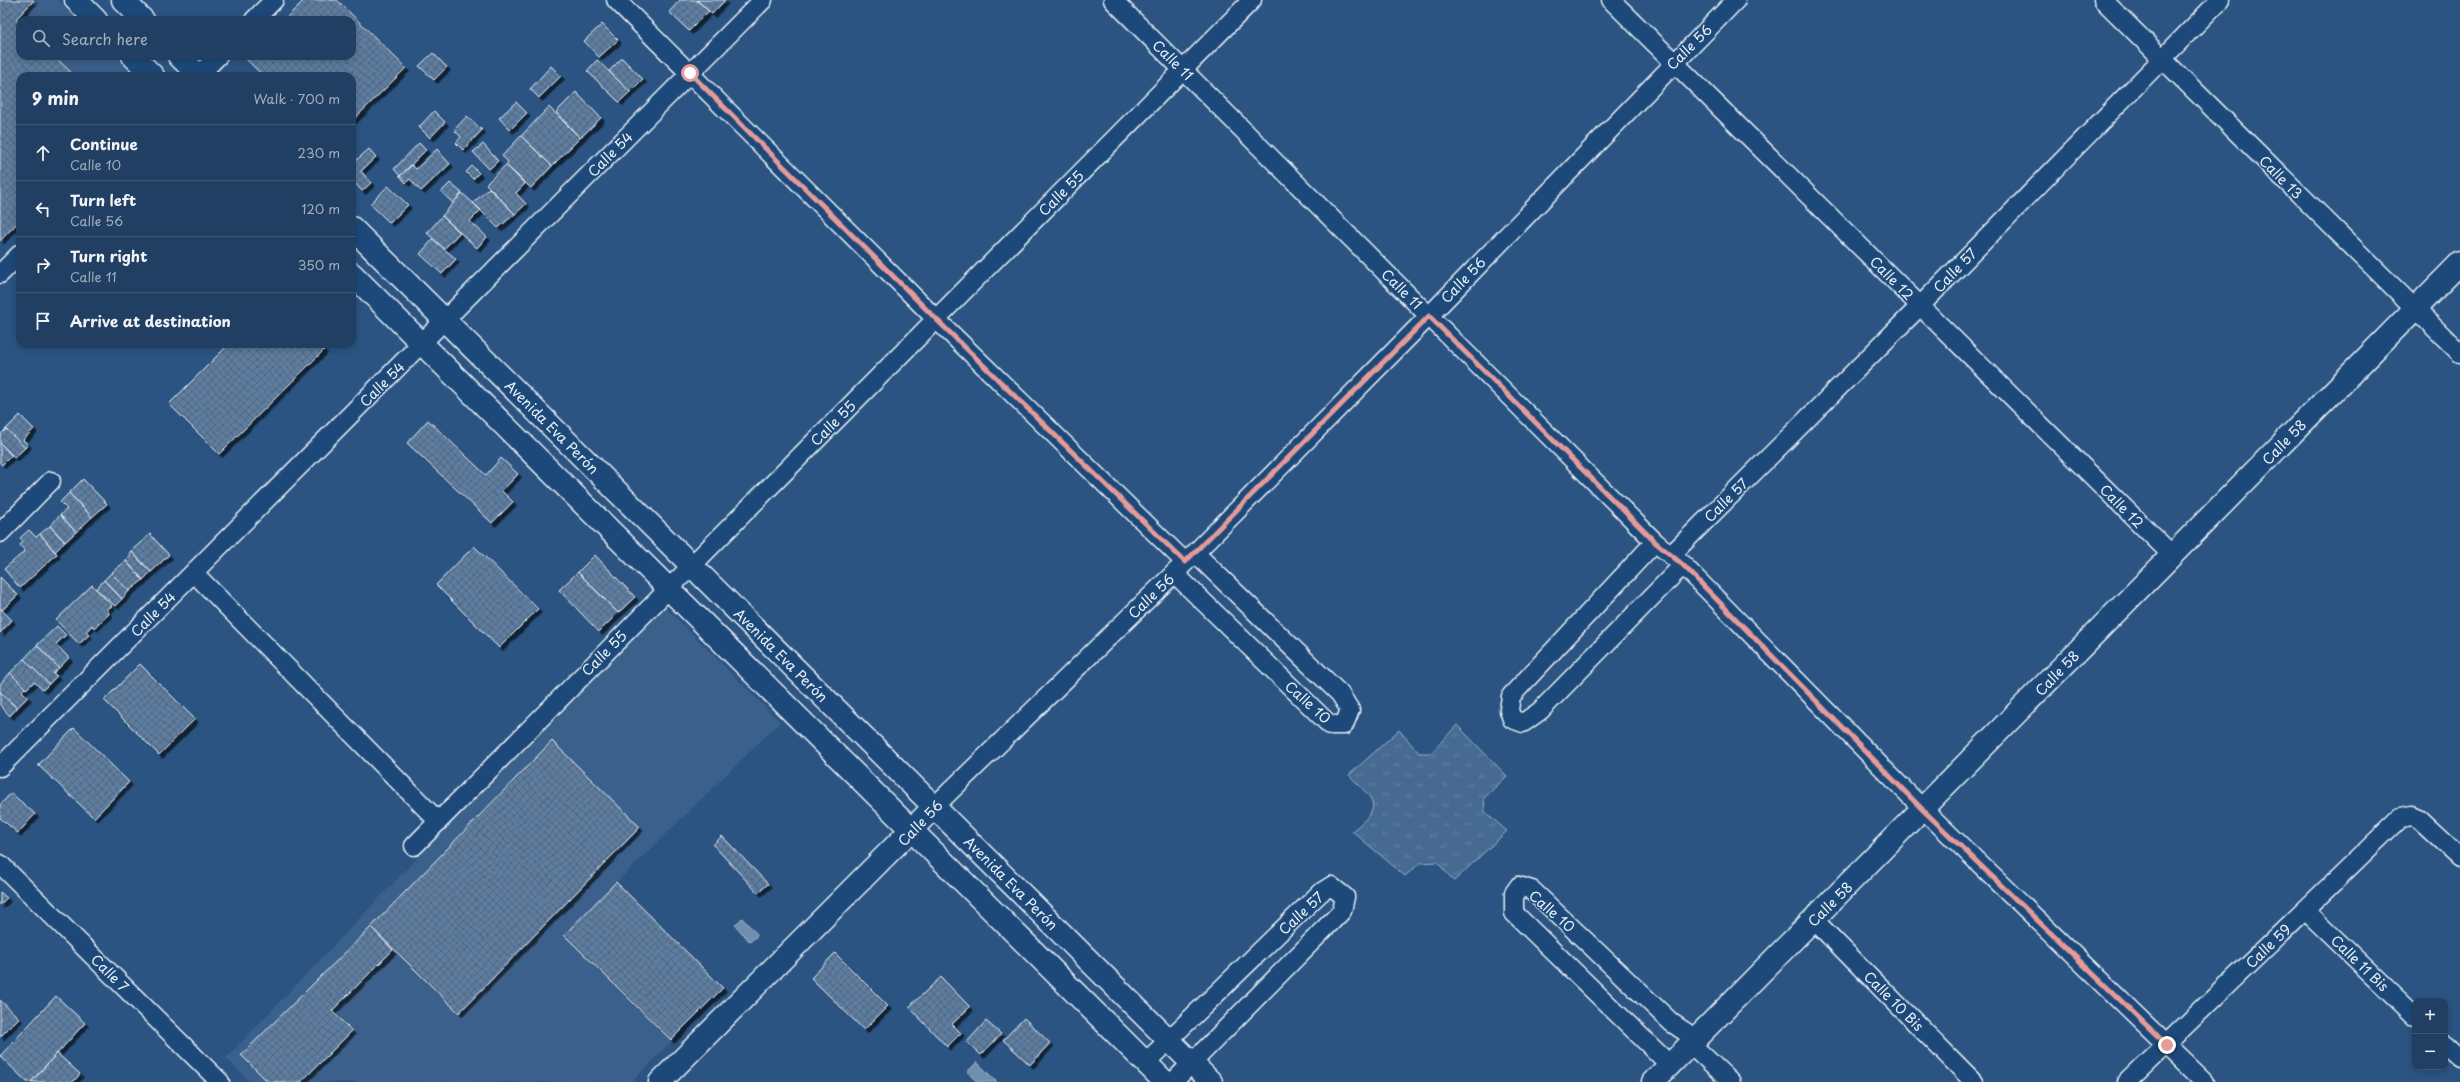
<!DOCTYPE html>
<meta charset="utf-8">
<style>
:root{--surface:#203f62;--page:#2d4a6b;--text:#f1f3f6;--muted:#a2afbe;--line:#3d5877}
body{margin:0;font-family:"Playpen Sans",sans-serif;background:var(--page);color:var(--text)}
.controls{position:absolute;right:12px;bottom:12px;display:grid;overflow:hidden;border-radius:8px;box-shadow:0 2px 6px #0003}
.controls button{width:36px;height:36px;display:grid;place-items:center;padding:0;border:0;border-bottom:1px solid var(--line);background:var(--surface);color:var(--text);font:20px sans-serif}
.stop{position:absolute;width:12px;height:12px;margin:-9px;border:3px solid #e69b98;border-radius:50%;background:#fff}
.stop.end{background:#e69b98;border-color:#fff;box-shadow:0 1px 4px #0008}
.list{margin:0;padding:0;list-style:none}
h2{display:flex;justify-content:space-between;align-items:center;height:52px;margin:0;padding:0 16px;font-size:17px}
h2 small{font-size:13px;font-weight:400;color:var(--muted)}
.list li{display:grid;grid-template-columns:26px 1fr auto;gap:12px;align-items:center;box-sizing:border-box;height:56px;padding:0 16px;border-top:1px solid var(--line)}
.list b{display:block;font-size:15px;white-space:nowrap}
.list p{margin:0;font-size:13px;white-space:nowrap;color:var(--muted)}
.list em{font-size:13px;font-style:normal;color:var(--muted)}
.icon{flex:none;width:22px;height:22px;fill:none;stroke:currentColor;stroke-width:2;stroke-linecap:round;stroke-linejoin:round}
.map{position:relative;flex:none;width:2460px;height:1082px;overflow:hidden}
.search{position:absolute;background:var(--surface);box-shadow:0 2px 6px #0003;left:16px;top:16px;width:340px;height:44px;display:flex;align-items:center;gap:10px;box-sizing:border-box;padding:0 14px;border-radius:12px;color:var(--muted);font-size:15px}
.panel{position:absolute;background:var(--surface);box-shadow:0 2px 6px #0003;left:16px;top:72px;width:340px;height:276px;border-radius:12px}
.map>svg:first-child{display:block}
.built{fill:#3a608b}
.grass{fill:url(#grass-tufts);stroke:#98aec6}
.water{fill:#708ead;stroke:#a0b6cb}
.building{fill:url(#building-cross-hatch);stroke:#e8f1f8;filter:url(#shadow)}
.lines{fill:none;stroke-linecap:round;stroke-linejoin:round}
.street-casing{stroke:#e8f1f8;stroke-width:21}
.secondary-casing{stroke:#e8f1f8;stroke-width:25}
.street{stroke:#1f4a7a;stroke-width:18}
.secondary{stroke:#1f4a7a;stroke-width:22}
.route{stroke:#e69b98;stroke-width:5}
.labels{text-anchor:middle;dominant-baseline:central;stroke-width:3;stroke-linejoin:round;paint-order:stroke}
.street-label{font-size:14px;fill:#e8f1f8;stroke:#1f4a7a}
</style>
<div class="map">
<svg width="2460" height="1082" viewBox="0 0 2460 1082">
<defs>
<pattern id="grass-tufts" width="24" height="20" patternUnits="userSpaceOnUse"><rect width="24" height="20" fill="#476b93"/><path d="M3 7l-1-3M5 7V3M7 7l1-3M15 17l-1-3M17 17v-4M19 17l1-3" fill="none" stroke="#6281a3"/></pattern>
<pattern id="building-cross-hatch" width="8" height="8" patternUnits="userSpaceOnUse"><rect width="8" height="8" fill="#5d7da1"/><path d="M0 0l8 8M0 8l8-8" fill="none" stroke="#53657a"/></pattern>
<filter id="shadow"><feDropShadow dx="3.5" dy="3.5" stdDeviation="0" flood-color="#0009"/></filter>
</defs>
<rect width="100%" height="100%" fill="#2b5482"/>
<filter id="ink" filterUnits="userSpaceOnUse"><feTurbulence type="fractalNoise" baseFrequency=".025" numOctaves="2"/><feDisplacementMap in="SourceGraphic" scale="8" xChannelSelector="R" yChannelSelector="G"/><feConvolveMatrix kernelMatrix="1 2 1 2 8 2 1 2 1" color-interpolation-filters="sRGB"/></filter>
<g filter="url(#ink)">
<path class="built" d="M0,0h58l20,20h-58v36h95l20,20h-115v144l-20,21z
M661,603l119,119 -163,160 106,106 -91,94h-382l-24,-24z"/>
<path class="grass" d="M1457,725l50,51 -23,22 1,14 22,19 -53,50 -17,-19 -17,1 -15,13 -53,-45c33,-26 22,-30 -3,-56l50,-45 20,23h12z"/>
<path class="water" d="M742,918l16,17 -8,7 -15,-17z
M977,1062l20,20h-20l-10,-10z"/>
<path class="building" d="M0,0h34l-18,19 4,4v33h34l21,20h-55v144l-20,21z
M304,0h33l69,68 -54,53v-45h-89l-17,-17 2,-3h104v-36h-68z
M680,0h16l13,11 -20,20 -20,-19z
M697,0h28l-13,14z
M602,24l16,16 -19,17 -15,-16z
M433,53l14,14 -13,13 -15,-14z
M622,58l21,21 -13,13 -21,-21z
M597,60l33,32 -11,10 -32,-31z
M551,66l10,10 -22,22 -9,-9z
M576,92l25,26 -21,20 -24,-26z
M516,102l11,11 -17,17 -11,-12z
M549,107l31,31 -28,28 -31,-30z
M434,111l11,11 -15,16 -11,-11z
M467,116l15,14 -19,20 -7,-7 5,-6 -7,-7z
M521,136l31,30 -21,22 -25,-23 2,-3 -6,-6z
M419,143l7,7 -26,26 -6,-7z
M483,144l15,17 -9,8 -16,-17z
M369,149l7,8 -15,14 10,12 -9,8 -10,-11v-16z
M437,149l13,15 -29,27 -11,-12 -4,4 -6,-7 12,-11 4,4z
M506,165l19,19 -9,9 10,11 -11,10 -29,-30z
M472,166l7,7 -6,6 -7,-7z
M450,183l12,10 -9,10 -12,-11z
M388,186l20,19 -18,18 -20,-19z
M489,188l26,26 -17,14 -25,-25z
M462,193l19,17 -11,11 17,16 -10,11 -35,-32z
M442,216l18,16 -16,17 -17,-16z
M433,239l23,20 -14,15 -22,-20z
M229,344h89l6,6 -105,104 -50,-50z
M20,415l14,14 -11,11 5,4 -3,4 -19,-19z
M428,420l58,55 15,-17 17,16 -16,17 11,11 -21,21 -85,-80z
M6,429l19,19 -11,10 -14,-15v-8z
M0,443l12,12 -10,10 -2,-2z
M83,479l24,25 -15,13 -23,-24z
M69,493l23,24 -16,15 -16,-17 7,-6 -7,-7z
M60,515l16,17 -11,10 -15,-16z
M50,526l15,16 -10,10 -15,-18z
M29,530l7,7 4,-3 17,20 -37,34 -16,-19 21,-18 -5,-6 3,-3 -3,-4z
M150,534l19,21 -18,17 -20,-21z
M474,546l64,63 -39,39 -63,-63z
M131,551l20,21 -8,8 -17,-19 5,-5 -2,-3z
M595,555l40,42 -17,16 -40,-41z
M126,561l17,19 -14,11 -18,-18z
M578,572l40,41 -19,19 -40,-42z
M111,573l18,18 -7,8 -18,-19z
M0,577l18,18 -16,15 -2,-2z
M104,580l18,19 -7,7 -19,-17z
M92,585l20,21 -5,3 2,5 -15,14 -2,-3 -6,7 3,3 -10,9 -23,-24z
M0,608l12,12 -12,13z
M57,626l9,9 -10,9 13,14 -10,10 -22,-23z
M37,645l22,23 -6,5 4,3 -8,8 -25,-25z
M24,659l25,25 -6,6 -9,-8 -8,7 -16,-16z
M140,664l55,55 -36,36 -55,-55z
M10,673l15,15 -3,3 6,6 -11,11 -17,-16v-8z
M0,692l17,16 -7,8 -10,-11z
M74,728l55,54 -35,36 -56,-53z
M552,741l88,86 -181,186 -88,-86z
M11,793l24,21 -17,19 -18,-15v-13z
M722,836l46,48 -10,9 -45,-48z
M616,882l107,106 -52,52 -107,-105z
M0,892l7,6 -7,7z
M371,927l22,23 -61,61 20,20 -51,51h-33l-27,-27z
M835,953l53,53 -24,24 -53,-52z
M941,977l29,30 -18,17 9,9 -14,14 -38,-40z
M56,996l29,27 -54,59h-4l-27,-26z
M0,1000l19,18 -19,19z
M1024,1018l26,25 -20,22 -27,-25z
M986,1021l15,13 -20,21 -14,-13z
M57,1053l23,21 -7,8h-42z"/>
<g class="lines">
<g class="street-casing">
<path id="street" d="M616,0l320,319 249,243
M1113,0l542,542 28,23 240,244 282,273
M1611,0l561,555
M2103,0l357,353
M254,20l20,-20
M198,76l20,-20
M0,274l20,-20
M0,533l51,-52
M1655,542l-144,154 -2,14 3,9 11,4 17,-12 143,-146
M1671,555l249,-249 300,-306
M194,573l244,248
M1174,573l156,152h14l6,-15 -10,-16 -145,-141
M0,767l763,-767
M934,807l261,-254 234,-237 307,-316
M414,846l838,-846
M0,864l220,218
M2305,910l110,106
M1814,920l160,162
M1691,1044l40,38
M2445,1045l15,14
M1145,1063l175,-170 11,-7 14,11 -3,14 -169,171
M1670,1065l-156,-152v-20l5,-7 13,4 140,133 24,16
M2127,1082l273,-264 12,-2 7,3 41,38"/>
</g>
<g class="secondary-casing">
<path id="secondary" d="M76,0l20,20
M123,0l20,20
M133,56l20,20
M179,56l20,20
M352,228l859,854
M352,274l813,808
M660,1082l274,-275
M1653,1082l807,-819"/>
</g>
<use href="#street" class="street"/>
<use href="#secondary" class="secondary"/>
</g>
</g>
<g class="lines" filter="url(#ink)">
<path class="route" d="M690,73l246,246 249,243 244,-246 226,226 28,23 240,245 244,235"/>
</g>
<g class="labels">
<g class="street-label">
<text transform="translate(1689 47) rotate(-45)">Calle 56</text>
<text transform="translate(1173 60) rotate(45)">Calle 11</text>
<text transform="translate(610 154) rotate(-45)">Calle 54</text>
<text transform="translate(2281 177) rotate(45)">Calle 13</text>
<text transform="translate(1061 193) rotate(-45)">Calle 55</text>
<text transform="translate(1955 270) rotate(-46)">Calle 57</text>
<text transform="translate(1892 278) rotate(45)">Calle 12</text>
<text transform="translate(1463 280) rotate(-46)">Calle 56</text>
<text transform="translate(1402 289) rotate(45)">Calle 11</text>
<text transform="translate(382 384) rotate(-45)">Calle 54</text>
<text transform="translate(833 423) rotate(-45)">Calle 55</text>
<text transform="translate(552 427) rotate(45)">Avenida Eva Perón</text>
<text transform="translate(2284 442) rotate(-46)">Calle 58</text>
<text transform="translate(1726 500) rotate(-45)">Calle 57</text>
<text transform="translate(2122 506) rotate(45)">Calle 12</text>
<text transform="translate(1151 596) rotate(-44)">Calle 56</text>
<text transform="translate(153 614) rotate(-45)">Calle 54</text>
<text transform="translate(604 653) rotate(-45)">Calle 55</text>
<text transform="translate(781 655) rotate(45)">Avenida Eva Perón</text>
<text transform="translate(2057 673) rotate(-46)">Calle 58</text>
<text transform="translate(1308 702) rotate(42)">Calle 10</text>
<text transform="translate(920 823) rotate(-46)">Calle 56</text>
<text transform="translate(1011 883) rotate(45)">Avenida Eva Perón</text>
<text transform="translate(1830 904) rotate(-45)">Calle 58</text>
<text transform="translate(1552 911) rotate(41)">Calle 10</text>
<text transform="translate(1301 913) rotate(-43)">Calle 57</text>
<text transform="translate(2268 946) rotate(-44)">Calle 59</text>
<text transform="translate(2360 963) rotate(44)">Calle 11 Bis</text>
<text transform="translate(110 973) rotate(45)">Calle 7</text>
<text transform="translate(1894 1001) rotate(45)">Calle 10 Bis</text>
</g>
</g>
</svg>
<div class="controls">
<button>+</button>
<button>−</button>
</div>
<div class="stop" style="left:690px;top:73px"></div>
<div class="stop end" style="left:2167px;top:1045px"></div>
<div class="search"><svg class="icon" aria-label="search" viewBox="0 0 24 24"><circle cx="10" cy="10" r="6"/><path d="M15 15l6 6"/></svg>Search here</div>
<section class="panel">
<h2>9 min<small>Walk · 700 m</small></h2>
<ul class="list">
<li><svg class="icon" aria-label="ahead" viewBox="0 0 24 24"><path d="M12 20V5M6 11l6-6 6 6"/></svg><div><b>Continue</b><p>Calle 10</p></div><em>230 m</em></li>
<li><svg class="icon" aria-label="left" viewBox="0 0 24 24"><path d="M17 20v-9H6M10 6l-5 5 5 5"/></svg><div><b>Turn left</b><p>Calle 56</p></div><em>120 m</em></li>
<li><svg class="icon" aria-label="right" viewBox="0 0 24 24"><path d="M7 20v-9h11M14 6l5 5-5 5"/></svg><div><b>Turn right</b><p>Calle 11</p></div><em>350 m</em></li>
<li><svg class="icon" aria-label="arrive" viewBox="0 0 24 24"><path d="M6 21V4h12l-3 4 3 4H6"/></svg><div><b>Arrive at destination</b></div></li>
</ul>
</section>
</div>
